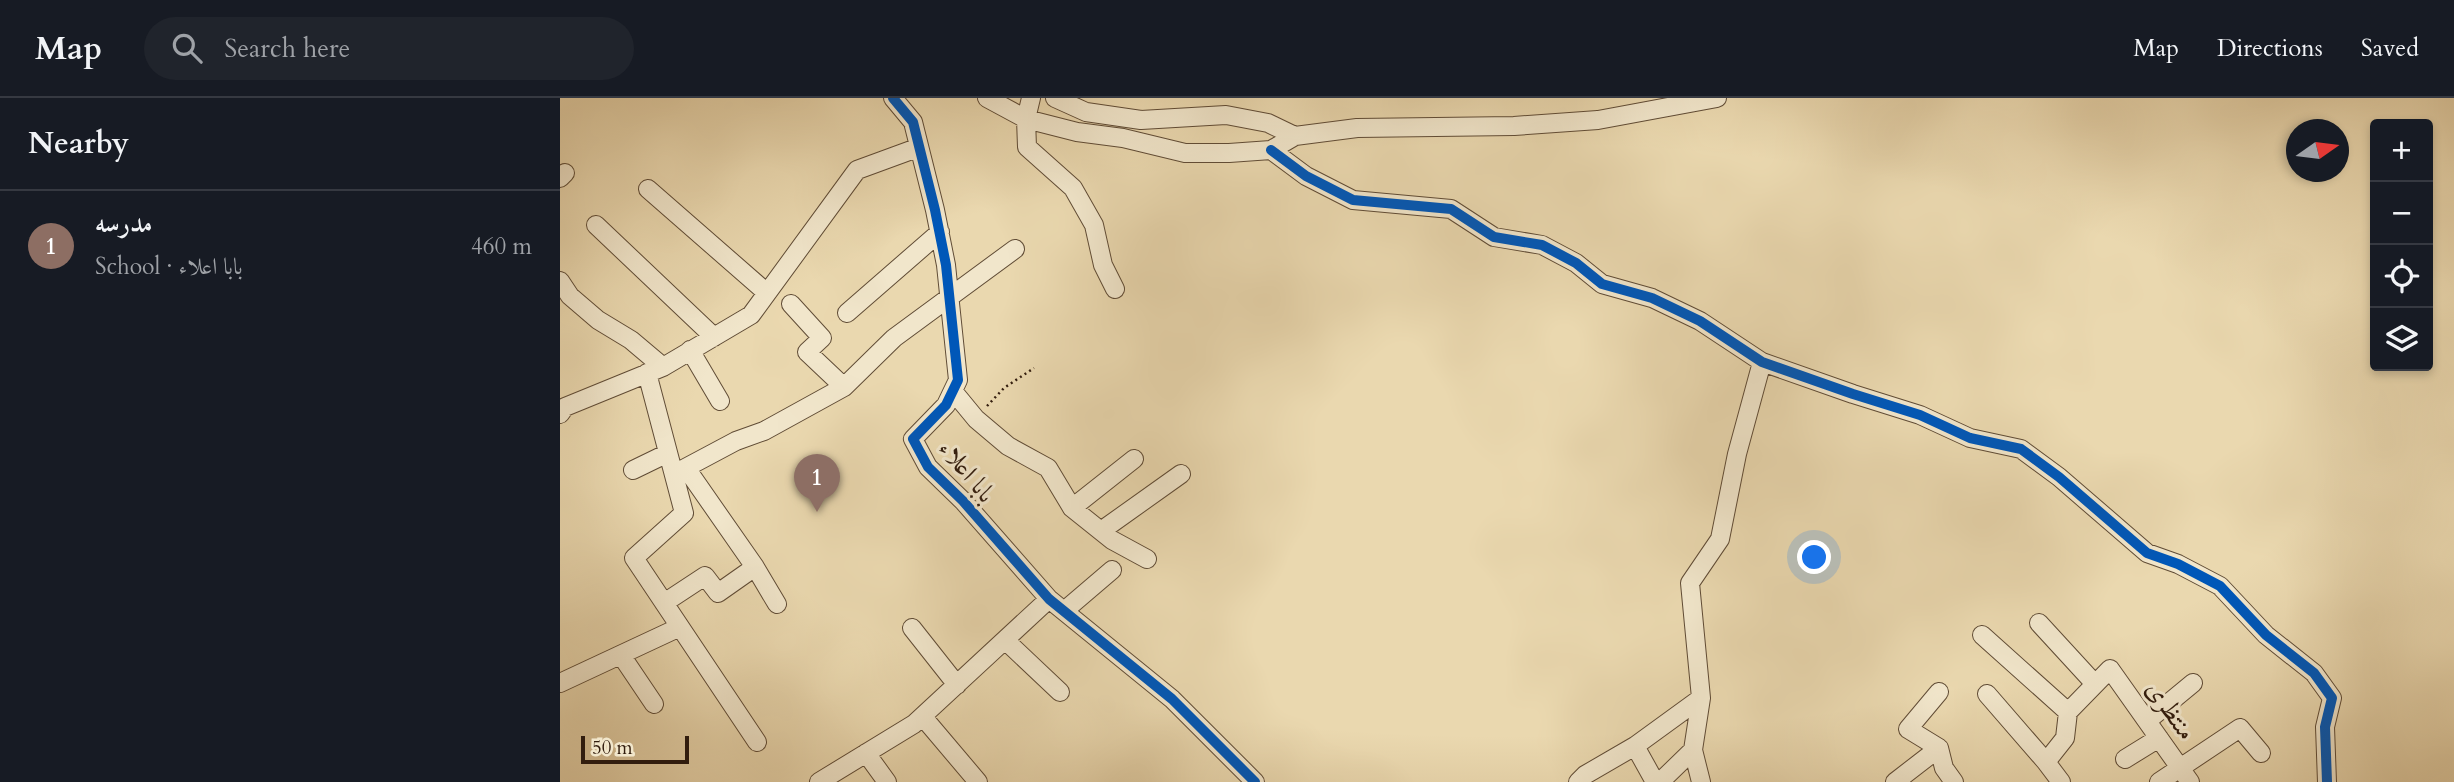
<!DOCTYPE html>
<meta charset="utf-8">
<style>
:root{--surface:#171b24;--page:#20242c;--text:#f1f3f6;--muted:#9ea1a6;--line:#363941;--accent:#c59692}
body{margin:0;font-family:Cardo,Amiri,serif;background:var(--page);color:var(--text)}
.controls{position:absolute;right:21px;top:21px;display:grid;overflow:hidden;border-radius:7px;box-shadow:0 4px 10px #0003}
.controls button{width:63px;height:63px;display:grid;place-items:center;padding:0;border:0;border-bottom:2px solid var(--line);background:var(--surface);color:var(--text);font:35px sans-serif}
.compass{position:absolute;left:1726px;top:21px;width:63px;height:63px;border-radius:50%;background:var(--surface);box-shadow:0 4px 10px #0003;rotate:76deg}
.scale{position:absolute;left:21px;bottom:18px;width:108px;box-sizing:border-box;padding-left:7px;border:4px solid #321d0e;border-top:0;font-size:19px;line-height:24px;white-space:nowrap;color:#321d0e;-webkit-text-stroke:5px #f1e6cb;paint-order:stroke}
.you{position:absolute;left:1255px;top:460px;width:24px;height:24px;margin:-18px;border:5px solid #fff;border-radius:50%;background:#1a73e8;box-shadow:0 0 0 10px #1a73e833}
.badge{display:grid;place-items:center;width:46px;height:46px;border-radius:50%;background:var(--accent);color:#fff;font-size:23px;font-weight:700}
.pin{position:absolute;translate:-50% -58px;filter:drop-shadow(0 2px 4px #0008)}
.pin::after{content:'';position:absolute;top:37px;width:24px;height:21px;background:inherit;clip-path:polygon(0 0,100% 0,50% 100%)}
.list{margin:0;padding:0;list-style:none}
h2{display:flex;justify-content:space-between;align-items:center;height:91px;margin:0;padding:0 28px;font-size:30px}
h2 small{font-size:23px;font-weight:400;color:var(--muted)}
.list li{display:grid;grid-template-columns:46px 1fr auto;gap:21px;align-items:center;box-sizing:border-box;height:112px;padding:0 28px;border-top:2px solid var(--line)}
.list b{display:block;font-size:26px;white-space:nowrap}
.list p{margin:0;font-size:23px;white-space:nowrap;color:var(--muted)}
.list em{font-size:23px;font-style:normal;color:var(--muted)}
.icon{flex:none;width:38px;height:38px;fill:none;stroke:currentColor;stroke-width:2;stroke-linecap:round;stroke-linejoin:round}
.map{position:relative;flex:none;width:1894px;height:684px;overflow:hidden}
header{display:flex;align-items:center;gap:42px;box-sizing:border-box;height:98px;padding:0 35px;background:var(--surface);border-bottom:2px solid var(--line)}
header strong{font-size:33px}
nav{display:flex;gap:38px;margin-inline-start:auto;font-size:24px}
.search{width:490px;height:63px;background:var(--page);display:flex;align-items:center;gap:18px;box-sizing:border-box;padding:0 24px;border-radius:38px;color:var(--muted);font-size:26px}
main{display:flex}
aside{flex:1;background:var(--surface)}
.map>svg:first-child{display:block}
.lines{fill:none;stroke-linecap:round;stroke-linejoin:round}
.minor-casing{stroke:#604c36;stroke-width:20}
.path{stroke:#321d0e;stroke-width:2.5;stroke-dasharray:2 3.5;stroke-linecap:butt}
.minor{stroke:#f1e6cb;stroke-width:18}
.cycleway-casing{stroke:#f1e6cb;stroke-width:15}
.cycleway{stroke:#0057b8;stroke-width:10}
.labels{text-anchor:middle;dominant-baseline:central;stroke-width:6;stroke-linejoin:round;paint-order:stroke}
.street-label{font-size:26px;fill:#321d0e;stroke:#f1e6cb}
</style>
<header>
<strong>Map</strong>
<div class="search"><svg class="icon" aria-label="search" viewBox="0 0 24 24"><circle cx="10" cy="10" r="6"/><path d="M15 15l6 6"/></svg>Search here</div>
<nav><a>Map</a><a>Directions</a><a>Saved</a></nav>
</header>
<main>
<aside>
<h2>Nearby<small></small></h2>
<ul class="list">
<li><span class="badge" style="background:#8d6e63">1</span><div><b>مدرسه</b><p>School · بابا اعلاء</p></div><em>460 m</em></li>
</ul>
</aside>
<div class="map">
<svg width="1894" height="684" viewBox="0 0 1894 684">
<rect width="100%" height="100%" fill="#ead8af"/>
<filter id="stains"><feTurbulence type="fractalNoise" baseFrequency=".00286" numOctaves="4"/><feColorMatrix values="0 0 0 0 .2 0 0 0 0 .09 0 0 0 0 .02 0 0 0 .5 -.17"/></filter>
<radialGradient id="worn" r=".72"><stop offset=".6" stop-color="#630" stop-opacity="0"/><stop offset="1" stop-color="#630" stop-opacity=".3"/></radialGradient>
<g class="lines">
<g class="minor-casing">
<path id="minor" d="M333,0l20,24 22,88 11,55 12,115 -12,25 -33,34 15,28 35,34 86,98 123,100 83,83
M427,0l39,21 51,13 46,6 62,15h44l42,-3 24,-14 62,-8 157,-2 84,-6 119,-22
M471,0l-5,21 1,28 46,41 21,37 9,40 12,24
M495,0l31,14 55,8 85,-5 42,8 27,13
M711,52l35,26 47,24 98,9 43,28 48,8 34,18 26,21 50,14 48,23 62,41 91,32 67,21 50,23 51,11 38,28 88,76 31,11 42,22 46,49 48,38 18,25 -7,29 2,55
M0,80l5,-5
M88,91l119,104
M36,127l118,112
M0,183l10,15 28,24 33,20 32,27
M231,206l31,34 -15,14 37,35
M287,215l93,-81
M130,252l30,51
M87,275l37,140 -50,45 123,184
M393,293l23,28 32,27 40,22 24,40 40,32 35,19
M0,316l5,-7 98,-40 88,-52 106,-145 60,-22
M126,370l69,99 22,37
M73,372l35,-17
M114,376l62,-33 28,-10 80,-44 50,-49 121,-89
M512,410l62,-49
M541,433l80,-57
M104,505l41,-27 13,17 37,-26
M504,513l48,-41
M1479,525l56,61
M352,530l45,57
M1422,537l86,77
M445,542l55,52
M61,557l33,49
M0,585l120,-56
M1379,594l-31,37 31,19
M1427,596l59,68
M363,619l55,65
M1587,623l46,-38
M1075,648l20,36
M306,655l21,29
M1565,661l34,-21
M259,684l95,-58 135,-125
M1018,684l7,-7 50,-29 66,-48
M1100,684l33,-32
M1141,684l-8,-32 8,-52 -11,-115 30,-44 17,-85 25,-92
M1335,684l44,-34 5,20 10,14
M1501,684l-15,-20 19,-24 3,-26 42,-43 80,113
M1599,684l81,-54 21,25"/>
</g>
<path class="path" d="M427,308l17,-18 30,-20"/>
<use href="#minor" class="minor"/>
<g class="cycleway-casing">
<path id="cycleway" d="M333,0l20,24 22,88 11,55 12,115 -12,25 -33,34 15,28 35,34 86,98 123,100 83,83
M711,52l35,26 47,24 98,9 43,28 48,8 34,18 26,21 50,14 48,23 62,41 91,32 67,21 50,23 51,11 38,28 88,76 31,11 42,22 46,49 48,38 18,25 -7,29 2,55"/>
</g>
<use href="#cycleway" class="cycleway"/>
</g>
<g class="labels">
<g class="street-label">
<text transform="translate(407 373) rotate(50)">بابا اعلاء</text>
<text transform="translate(1611 612) rotate(55)">منتظری</text>
</g>
</g>
<rect width="100%" height="100%" filter="url(#stains)"/>
<rect width="100%" height="100%" fill="url(#worn)"/>
</svg>
<div class="controls">
<button>+</button>
<button>−</button>
<button><svg class="icon" aria-label="locate" viewBox="0 0 24 24"><circle cx="12" cy="12" r="6"/><path d="M12 2v4M12 18v4M2 12h4M18 12h4"/></svg></button>
<button><svg class="icon" aria-label="layers" viewBox="0 0 24 24"><path d="M12 4l9 5-9 5-9-5zM3 14l9 5 9-5"/></svg></button>
</div>
<svg class="compass" viewBox="-18 -18 36 36"><path d="M0-13l5 13h-10z" fill="#e53935"/><path d="M0 13l5-13h-10z" fill="#9ea1a6"/></svg>
<div class="scale">50 m</div>
<div class="you"></div>
<div class="pin badge" style="left:257px;top:414px;background:#8d6e63">1</div>
</div>
</main>
